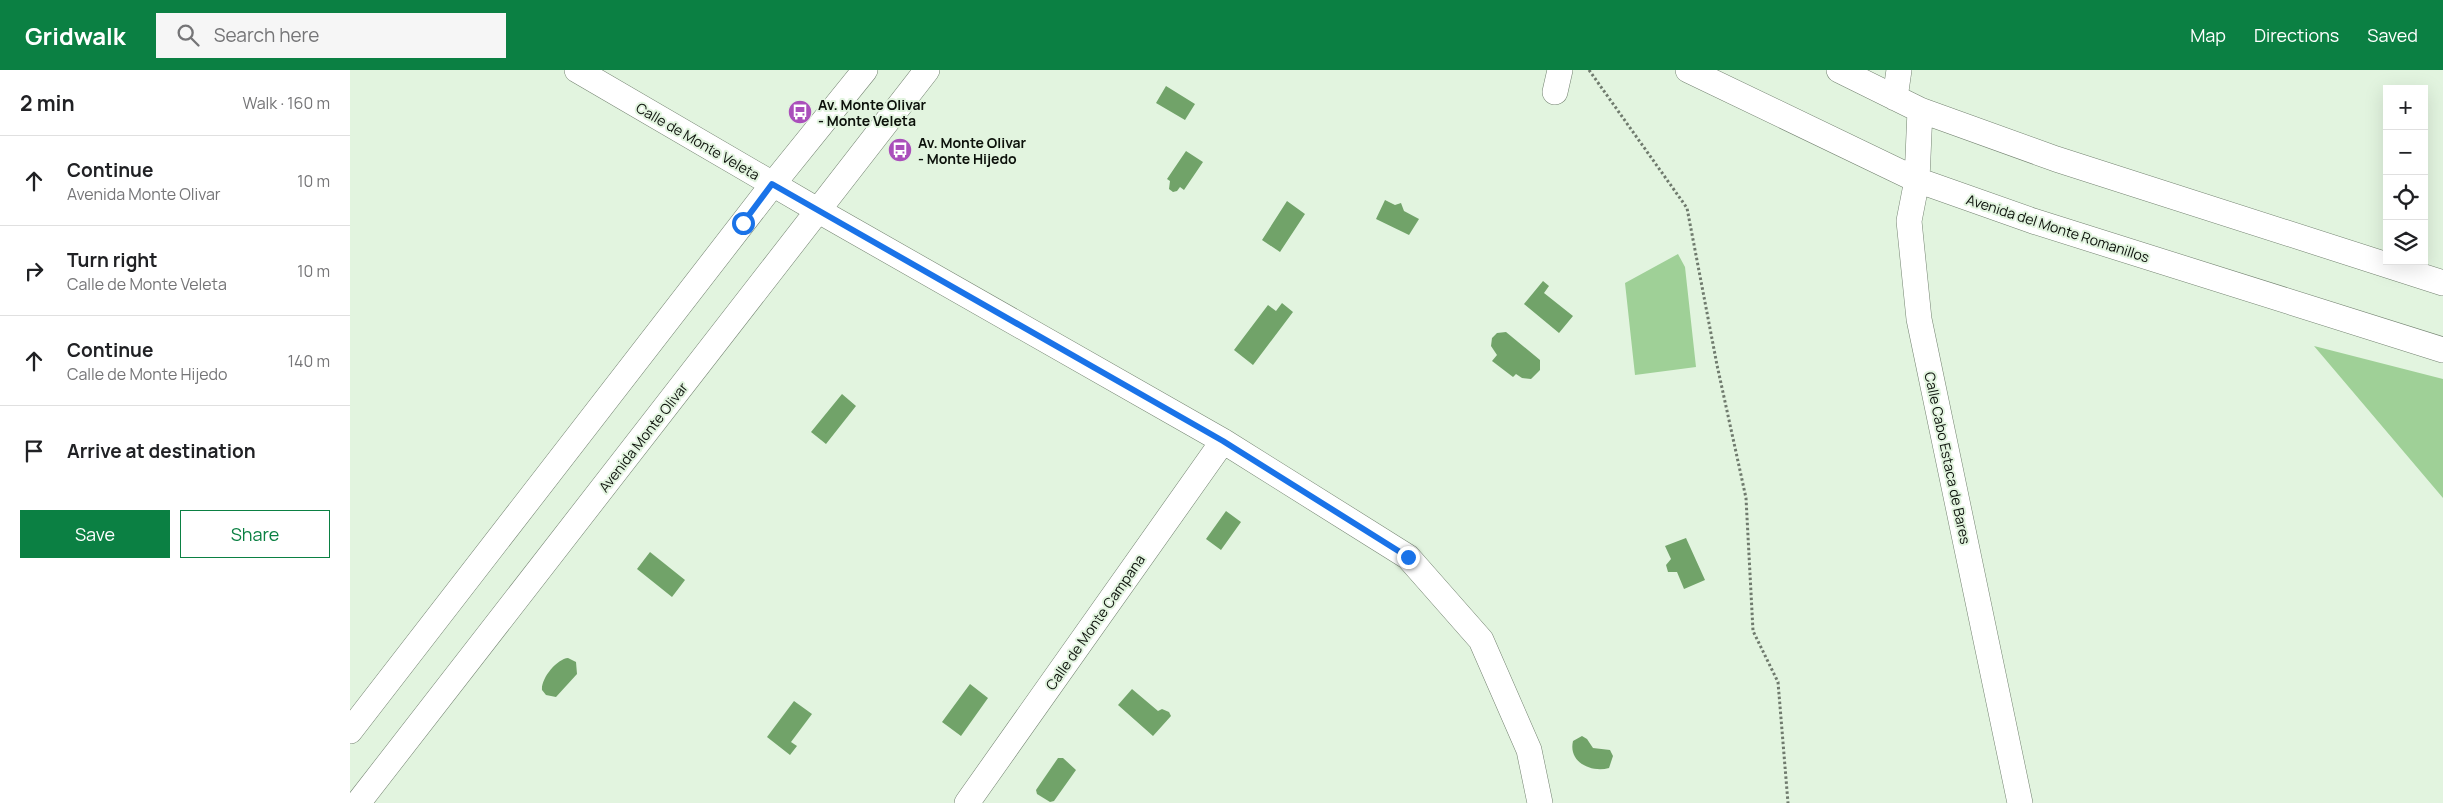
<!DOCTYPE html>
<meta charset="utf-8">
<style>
:root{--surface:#fff;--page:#f6f6f6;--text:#202124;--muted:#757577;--line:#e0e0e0;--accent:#0b8043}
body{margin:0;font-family:Manrope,sans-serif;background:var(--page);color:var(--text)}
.controls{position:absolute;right:15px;top:15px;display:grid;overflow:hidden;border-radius:0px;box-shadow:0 5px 20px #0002}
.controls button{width:45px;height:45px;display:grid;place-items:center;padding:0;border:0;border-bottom:1px solid var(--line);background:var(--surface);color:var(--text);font:25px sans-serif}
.stop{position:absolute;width:15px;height:15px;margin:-11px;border:4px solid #1a73e8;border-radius:50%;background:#fff}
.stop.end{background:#1a73e8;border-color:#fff;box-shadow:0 1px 5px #0008}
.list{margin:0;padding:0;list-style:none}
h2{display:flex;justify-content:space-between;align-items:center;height:65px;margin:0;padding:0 20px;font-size:21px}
h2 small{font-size:16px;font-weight:400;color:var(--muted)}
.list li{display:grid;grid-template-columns:32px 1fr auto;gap:15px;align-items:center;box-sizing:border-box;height:90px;padding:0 20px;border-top:1px solid var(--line)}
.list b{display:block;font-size:19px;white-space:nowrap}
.list p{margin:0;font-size:16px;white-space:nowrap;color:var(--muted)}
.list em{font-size:16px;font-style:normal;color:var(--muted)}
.actions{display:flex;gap:10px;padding:15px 20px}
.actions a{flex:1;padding:11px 0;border:1px solid var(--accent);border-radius:0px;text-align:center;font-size:18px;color:var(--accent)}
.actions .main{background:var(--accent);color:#fff}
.icon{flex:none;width:28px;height:28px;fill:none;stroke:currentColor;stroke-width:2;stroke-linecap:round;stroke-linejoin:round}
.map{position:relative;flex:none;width:2093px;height:733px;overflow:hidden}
header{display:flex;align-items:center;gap:30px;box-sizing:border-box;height:70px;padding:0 25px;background:var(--accent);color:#fff}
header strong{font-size:24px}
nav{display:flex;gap:28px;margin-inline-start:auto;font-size:18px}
.search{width:350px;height:45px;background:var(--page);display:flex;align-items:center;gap:12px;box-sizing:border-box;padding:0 18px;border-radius:0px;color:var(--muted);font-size:19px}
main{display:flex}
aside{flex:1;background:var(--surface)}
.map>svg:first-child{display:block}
.green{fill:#9fd097}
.water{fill:#71a369}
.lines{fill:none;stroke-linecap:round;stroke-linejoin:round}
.minor-casing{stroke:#738270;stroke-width:26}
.path{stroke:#6f7a6d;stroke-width:3;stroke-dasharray:2.5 2.5;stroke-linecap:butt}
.minor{stroke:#fff;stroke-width:25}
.route{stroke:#1a73e8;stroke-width:6}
.labels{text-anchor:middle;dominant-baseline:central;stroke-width:4;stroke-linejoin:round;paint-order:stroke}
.poi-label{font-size:14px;font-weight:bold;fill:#0c110b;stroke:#e2f4df;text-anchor:start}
.street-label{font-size:14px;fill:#0c110b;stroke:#e2f4df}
</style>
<header>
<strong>Gridwalk</strong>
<div class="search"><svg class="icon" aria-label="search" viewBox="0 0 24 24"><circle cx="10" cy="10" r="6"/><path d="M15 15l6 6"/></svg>Search here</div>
<nav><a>Map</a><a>Directions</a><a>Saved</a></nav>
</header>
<main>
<aside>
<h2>2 min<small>Walk · 160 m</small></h2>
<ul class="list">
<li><svg class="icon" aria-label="ahead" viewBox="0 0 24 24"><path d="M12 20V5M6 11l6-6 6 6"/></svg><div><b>Continue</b><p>Avenida Monte Olivar</p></div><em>10 m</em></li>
<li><svg class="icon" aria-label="right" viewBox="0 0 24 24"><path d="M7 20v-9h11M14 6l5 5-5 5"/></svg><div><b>Turn right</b><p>Calle de Monte Veleta</p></div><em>10 m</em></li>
<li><svg class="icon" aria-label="ahead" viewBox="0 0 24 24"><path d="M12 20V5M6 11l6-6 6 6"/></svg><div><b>Continue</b><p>Calle de Monte Hijedo</p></div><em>140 m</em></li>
<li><svg class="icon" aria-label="arrive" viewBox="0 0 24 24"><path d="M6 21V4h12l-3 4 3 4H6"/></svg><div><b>Arrive at destination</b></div></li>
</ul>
<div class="actions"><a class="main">Save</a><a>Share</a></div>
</aside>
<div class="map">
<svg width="2093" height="733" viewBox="0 0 2093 733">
<rect width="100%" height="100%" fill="#e2f4df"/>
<path class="green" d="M1328,184l7,13 11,100 -61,8 -10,-92z
M1964,276l129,33v119z"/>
<path class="water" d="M816,16l29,18 -10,16 -29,-17z
M836,81l17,11 -19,28 -4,-3 -3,4 -4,1 -4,-3 1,-8 -3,-2z
M1035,130l10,5 6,-2 3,8 15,8 -10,16 -33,-16z
M937,131l18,13 -25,38 -18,-12z
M1193,211l6,5 -5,7 29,23 -14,17 -35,-29z
M932,233l11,9 -40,53 -19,-15 34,-45 8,6z
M1156,262l34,28v10l-9,9 -9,-1 -6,-4 -3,3 -21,-16 5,-6 -6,-9 1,-8 5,-5z
M492,324l14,12 -30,38 -15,-12z
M876,441l15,11 -20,28 -15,-11z
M1336,468l19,42 -21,9 -7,-17h-9l-2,-7 5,-6 -6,-13z
M300,482l35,28 -13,17 -35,-28z
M218,588l8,4 1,12 -21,23 -10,-2 -4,-5c-1,-12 15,-31 26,-32z
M620,614l18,14 -27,38 -19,-14z
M782,619l26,22 4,-2 7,3 2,4 -18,20 -35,-31z
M444,631l18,13 -21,28 6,4 -7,9 -23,-18z
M1232,666l5,3 6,9 17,2 3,6 -4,12c-18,5 -41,-6 -36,-27z
M708,688h5l13,12 -22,31 -4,1 -13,-8 -1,-4z"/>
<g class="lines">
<g class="minor-casing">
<path id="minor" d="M227,0l242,141 404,230 185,116 73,83 48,110 11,53
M1338,0l229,110 116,41 410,129
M1489,0l81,40 136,49 387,124
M1205,22l5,-22
M1545,28l4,-28
M1570,40l-3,70 -8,41 10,98 101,484
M0,661l423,-547 92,-114
M8,733l569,-733
M617,733l256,-362"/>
</g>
<path class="path" d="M1239,0l98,138 30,157 29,133 7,133 25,51 10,121"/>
<use href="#minor" class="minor"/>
</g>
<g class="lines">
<path class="route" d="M393,153l29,-39 451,257 185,116"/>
</g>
<defs>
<g id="bus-disc" transform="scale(1.25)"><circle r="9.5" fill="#aa4fbb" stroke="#e2f4df"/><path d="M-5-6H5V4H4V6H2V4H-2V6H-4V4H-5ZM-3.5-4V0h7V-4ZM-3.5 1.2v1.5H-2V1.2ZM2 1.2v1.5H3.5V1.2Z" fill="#fff"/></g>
</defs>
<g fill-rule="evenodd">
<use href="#bus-disc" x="450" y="42"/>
<use href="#bus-disc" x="550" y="80"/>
</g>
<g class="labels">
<g class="poi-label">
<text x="468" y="34">Av. Monte Olivar<tspan x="468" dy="16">- Monte Veleta</tspan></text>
<text x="568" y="72">Av. Monte Olivar<tspan x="568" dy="16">- Monte Hijedo</tspan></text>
</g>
<g class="street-label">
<text transform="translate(348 71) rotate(30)">Calle de Monte Veleta</text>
<text transform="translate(1708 158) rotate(18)">Avenida del Monte Romanillos</text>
<text transform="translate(293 367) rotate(-52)">Avenida Monte Olivar</text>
<text transform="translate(1598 388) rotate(78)">Calle Cabo Estaca de Bares</text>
<text transform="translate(745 552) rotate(-55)">Calle de Monte Campana</text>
</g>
</g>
</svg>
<div class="controls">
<button>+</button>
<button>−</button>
<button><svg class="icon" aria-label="locate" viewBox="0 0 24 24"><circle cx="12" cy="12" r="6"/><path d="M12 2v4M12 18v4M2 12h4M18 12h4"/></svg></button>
<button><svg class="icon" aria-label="layers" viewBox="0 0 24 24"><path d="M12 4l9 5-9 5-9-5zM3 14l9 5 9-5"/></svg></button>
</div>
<div class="stop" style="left:393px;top:153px"></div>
<div class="stop end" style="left:1058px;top:487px"></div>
</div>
</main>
